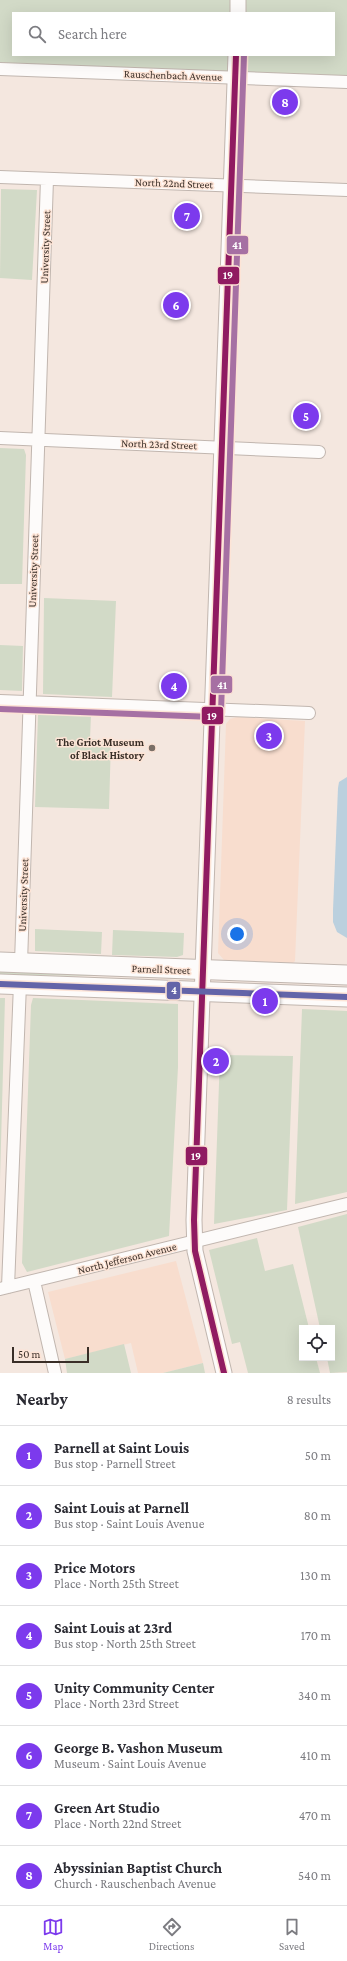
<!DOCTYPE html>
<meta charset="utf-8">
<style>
:root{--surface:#fff;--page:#f7f7f7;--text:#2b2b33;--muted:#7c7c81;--line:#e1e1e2;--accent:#7c3aed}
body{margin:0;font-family:"Crimson Pro",serif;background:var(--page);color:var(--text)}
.controls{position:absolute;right:12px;bottom:12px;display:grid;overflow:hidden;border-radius:0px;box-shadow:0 4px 16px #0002}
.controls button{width:36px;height:36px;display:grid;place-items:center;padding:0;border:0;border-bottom:1px solid var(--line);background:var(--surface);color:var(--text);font:20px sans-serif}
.scale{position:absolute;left:12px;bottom:10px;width:77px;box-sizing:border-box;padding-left:4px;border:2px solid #392e27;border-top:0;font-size:11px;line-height:14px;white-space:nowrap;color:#392e27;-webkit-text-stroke:3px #fde4d6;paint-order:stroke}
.you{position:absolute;left:237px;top:934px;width:14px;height:14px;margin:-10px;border:3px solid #fff;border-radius:50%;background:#1a73e8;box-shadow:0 0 0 6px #1a73e833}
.badge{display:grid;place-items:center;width:26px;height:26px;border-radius:50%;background:var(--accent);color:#fff;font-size:13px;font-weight:700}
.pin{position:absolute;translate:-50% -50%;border:2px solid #fff;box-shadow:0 1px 4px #0006}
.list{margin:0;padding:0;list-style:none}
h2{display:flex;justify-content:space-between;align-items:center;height:52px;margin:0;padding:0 16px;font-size:17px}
h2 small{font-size:13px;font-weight:400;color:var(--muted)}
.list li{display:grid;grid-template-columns:26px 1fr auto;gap:12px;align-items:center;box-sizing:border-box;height:60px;padding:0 16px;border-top:1px solid var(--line)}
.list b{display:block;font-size:15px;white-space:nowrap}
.list p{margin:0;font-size:13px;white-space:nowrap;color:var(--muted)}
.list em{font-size:13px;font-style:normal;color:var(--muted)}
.icon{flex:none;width:22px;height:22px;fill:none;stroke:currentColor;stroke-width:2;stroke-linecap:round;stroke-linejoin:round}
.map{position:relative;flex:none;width:347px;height:1373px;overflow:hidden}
.search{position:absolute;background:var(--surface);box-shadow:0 4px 16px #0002;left:12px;right:12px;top:12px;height:44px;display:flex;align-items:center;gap:10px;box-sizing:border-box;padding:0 14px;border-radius:0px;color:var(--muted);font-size:15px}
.sheet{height:532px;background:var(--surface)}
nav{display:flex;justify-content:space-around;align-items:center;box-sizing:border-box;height:56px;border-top:1px solid var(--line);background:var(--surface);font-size:11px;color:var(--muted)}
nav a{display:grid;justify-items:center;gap:2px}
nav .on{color:var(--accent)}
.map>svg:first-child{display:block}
.built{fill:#f8ddce}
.green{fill:#d2dac7;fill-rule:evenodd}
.water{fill:#bbd0de}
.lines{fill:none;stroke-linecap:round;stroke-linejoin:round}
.minor-casing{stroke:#c1b6af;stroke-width:14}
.tertiary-casing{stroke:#c1b6af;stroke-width:17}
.primary-casing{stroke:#c1b6af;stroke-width:21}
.minor{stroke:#fdfbfa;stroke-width:12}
.tertiary{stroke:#fdfbfa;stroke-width:15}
.primary{stroke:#fdfbfa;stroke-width:19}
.bus-1-casing{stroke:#fde4d6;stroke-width:9}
.bus-2-casing{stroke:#fde4d6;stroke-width:9}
.bus-3-casing{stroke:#fde4d6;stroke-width:9}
.bus-1{stroke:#901b61;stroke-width:6}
.bus-2{stroke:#a670a3;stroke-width:6}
.bus-3{stroke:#6364a8;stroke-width:6}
.poi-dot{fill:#7a6f67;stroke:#fde4d6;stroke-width:1.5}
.labels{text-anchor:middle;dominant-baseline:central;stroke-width:3;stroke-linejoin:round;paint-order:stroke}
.street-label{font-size:11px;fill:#392e27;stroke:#fde4d6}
.poi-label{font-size:11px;font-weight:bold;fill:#392e27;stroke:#fde4d6;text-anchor:end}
.line-badge{stroke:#fde4d6;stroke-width:1.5}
.badge-label{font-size:11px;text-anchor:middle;font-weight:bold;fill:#fff}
</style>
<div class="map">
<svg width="347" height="1373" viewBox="0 0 347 1373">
<rect width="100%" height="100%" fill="#f4e7df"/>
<path class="built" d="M237,717l68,4 -10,240 -2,2 -69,-3 -6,-7 8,-229 4,-5z
M176,1261l27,102 -40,10h-25l-7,-30 -66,16 -17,-67z"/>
<path class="green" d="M0,0h347v76l-347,-13zM13,13h321v42h-321z
M1,189l36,1 -5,90 -32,-2z
M0,448l24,1 2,6 -4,129h-22z
M44,598l72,3 -4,96 -69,-3z
M0,645l23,1 -1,45 -22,-1z
M43,713l48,2 -1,24 21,2 -2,68 -74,-2 3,-92z
M35,929l67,3 -1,22 -66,-3z
M113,930l71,3 -1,22 -6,2 -65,-2z
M0,968l109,4 -1,4 -105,-1h-3z
M0,998h5l-5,182z
M33,998l145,6v63l-9,169 -142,36 -5,-9 9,-258z
M302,1009l45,2v181l-52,12z
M220,1055l73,1 -6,154 -73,14z
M347,1214v158l-17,1 -3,-15h5v-30h-12l-22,-101z
M257,1238l8,33 28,-7 16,64h-7v30h14l4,15h-72l-8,-31 -8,2 -23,-94z
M124,1344l7,29h-64l-2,-14z
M203,1363l2,10h-42z"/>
<path class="water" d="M347,777v161l-10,-6 -4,-10v-12l5,-122 1,-6z"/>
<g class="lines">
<g class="minor-casing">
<path id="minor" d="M0,69l347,13
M0,177l347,13
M0,438l319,14
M0,701l309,12
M21,963l26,-784
M34,1281l21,92
M8,1287l12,-303
M0,1289l347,-85"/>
</g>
<g class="tertiary-casing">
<path id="tertiary" d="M238,13v-13
M224,1373l-29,-122 -1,-31 42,-1165"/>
</g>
<g class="primary-casing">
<path id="primary" d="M0,962l347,13
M0,984l347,13"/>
</g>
<use href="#minor" class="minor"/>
<use href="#tertiary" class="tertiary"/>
<use href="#primary" class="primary"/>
<g class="bus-1-casing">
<path id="bus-1" d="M224,1373l-29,-122 -1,-31 42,-1165"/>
</g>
<g class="bus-2-casing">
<path id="bus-2" d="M0,709l213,8 4,-1 4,-4 23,-657"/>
</g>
<g class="bus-3-casing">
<path id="bus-3" d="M0,984l347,13"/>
</g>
<use href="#bus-1" class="bus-1"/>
<use href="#bus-2" class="bus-2"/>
<use href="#bus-3" class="bus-3"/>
</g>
<circle class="poi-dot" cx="152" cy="748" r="4"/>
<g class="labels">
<g class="street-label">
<text transform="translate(173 75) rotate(2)">Rauschenbach Avenue</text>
<text transform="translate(174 183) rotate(2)">North 22nd Street</text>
<text transform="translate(45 247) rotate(-88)">University Street</text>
<text transform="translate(159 444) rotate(2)">North 23rd Street</text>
<text transform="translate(33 571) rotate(-88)">University Street</text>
<text transform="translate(23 895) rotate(-88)">University Street</text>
<text transform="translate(161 969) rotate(2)">Parnell Street</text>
<text transform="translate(127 1258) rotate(-14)">North Jefferson Avenue</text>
</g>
<g class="poi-label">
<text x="144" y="742">The Griot Museum<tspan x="144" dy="13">of Black History</tspan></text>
</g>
</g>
<g class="line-badge">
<rect x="226" y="235" width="23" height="20" rx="4" fill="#a670a3"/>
<rect x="217" y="266" width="23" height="19" rx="4" fill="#901b61"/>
<rect x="210" y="675" width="23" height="19" rx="4" fill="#a670a3"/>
<rect x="201" y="706" width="23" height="19" rx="4" fill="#901b61"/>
<rect x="166" y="981" width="15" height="19" rx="4" fill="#6364a8"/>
<rect x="185" y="1146" width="23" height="20" rx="4" fill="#901b61"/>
</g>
<g class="badge-label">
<text x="237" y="249">41</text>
<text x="228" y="279">19</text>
<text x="222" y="689">41</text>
<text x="212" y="720">19</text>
<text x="174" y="994">4</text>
<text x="196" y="1160">19</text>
</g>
</svg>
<div class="controls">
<button><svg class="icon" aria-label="locate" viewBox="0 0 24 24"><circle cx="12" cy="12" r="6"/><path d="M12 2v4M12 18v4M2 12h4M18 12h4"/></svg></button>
</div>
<div class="scale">50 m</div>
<div class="you"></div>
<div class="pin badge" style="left:265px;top:1001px">1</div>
<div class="pin badge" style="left:216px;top:1061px">2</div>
<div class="pin badge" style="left:269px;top:736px">3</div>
<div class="pin badge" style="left:174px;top:686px">4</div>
<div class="pin badge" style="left:306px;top:416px">5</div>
<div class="pin badge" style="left:176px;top:305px">6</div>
<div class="pin badge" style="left:187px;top:216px">7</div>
<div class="pin badge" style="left:285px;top:102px">8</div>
<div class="search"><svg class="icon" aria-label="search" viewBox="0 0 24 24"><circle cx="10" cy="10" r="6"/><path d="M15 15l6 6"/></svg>Search here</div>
</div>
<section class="sheet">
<h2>Nearby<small>8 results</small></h2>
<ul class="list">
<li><span class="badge">1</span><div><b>Parnell at Saint Louis</b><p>Bus stop · Parnell Street</p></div><em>50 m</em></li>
<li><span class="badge">2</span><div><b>Saint Louis at Parnell</b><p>Bus stop · Saint Louis Avenue</p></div><em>80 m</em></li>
<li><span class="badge">3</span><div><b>Price Motors</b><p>Place · North 25th Street</p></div><em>130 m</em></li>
<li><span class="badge">4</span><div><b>Saint Louis at 23rd</b><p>Bus stop · North 25th Street</p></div><em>170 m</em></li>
<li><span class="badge">5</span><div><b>Unity Community Center</b><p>Place · North 23rd Street</p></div><em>340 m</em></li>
<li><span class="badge">6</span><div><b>George B. Vashon Museum</b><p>Museum · Saint Louis Avenue</p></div><em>410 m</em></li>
<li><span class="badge">7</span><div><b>Green Art Studio</b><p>Place · North 22nd Street</p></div><em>470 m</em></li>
<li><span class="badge">8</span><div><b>Abyssinian Baptist Church</b><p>Church · Rauschenbach Avenue</p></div><em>540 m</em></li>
</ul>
</section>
<nav>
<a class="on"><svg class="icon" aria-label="map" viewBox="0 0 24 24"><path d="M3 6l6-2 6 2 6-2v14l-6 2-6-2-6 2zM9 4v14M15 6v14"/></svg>Map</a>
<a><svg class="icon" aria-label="directions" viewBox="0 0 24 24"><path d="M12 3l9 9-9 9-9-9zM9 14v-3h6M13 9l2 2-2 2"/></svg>Directions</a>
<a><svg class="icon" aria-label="saved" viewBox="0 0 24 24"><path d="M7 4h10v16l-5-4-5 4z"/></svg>Saved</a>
</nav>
